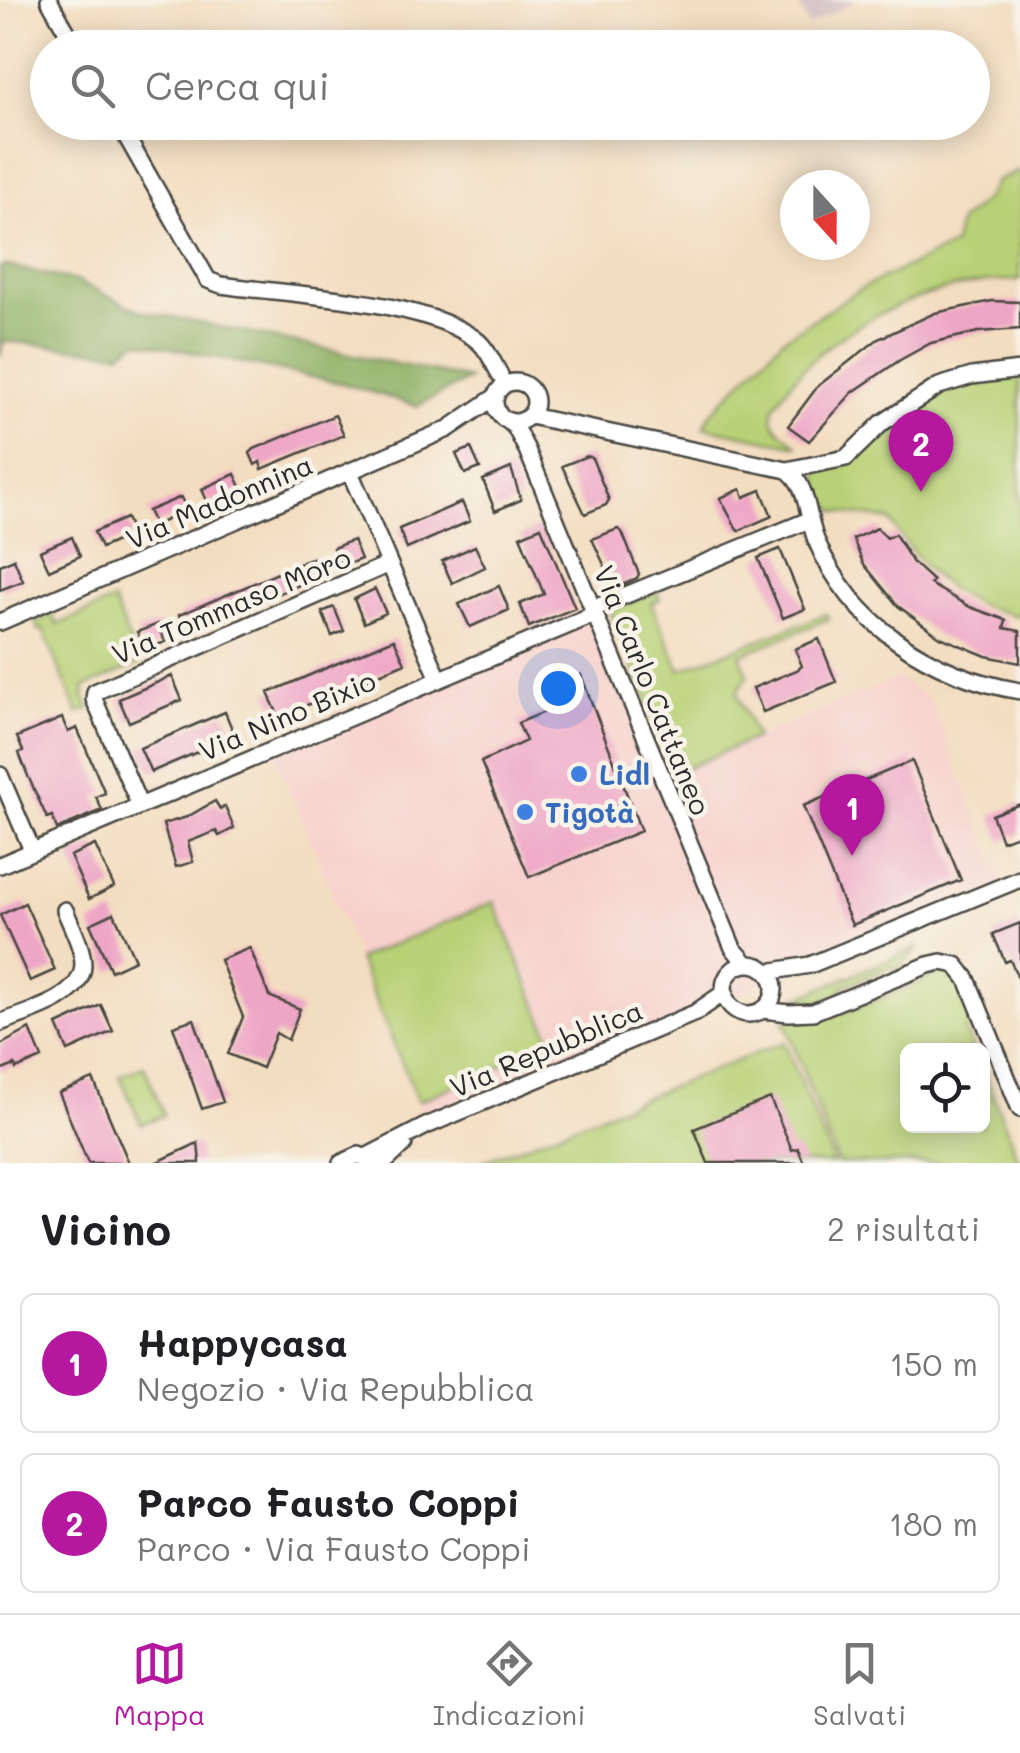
<!DOCTYPE html>
<html lang="it">
<meta charset="utf-8">
<style>
:root{--surface:#fff;--page:#f2f2f2;--text:#202124;--muted:#757577;--line:#e0e0e0;--accent:#b5179e}
body{margin:0;font-family:Mali,sans-serif;background:var(--page);color:var(--text)}
.controls{position:absolute;right:30px;bottom:30px;display:grid;overflow:hidden;border-radius:15px;box-shadow:0 5px 25px #0003}
.controls button{width:90px;height:90px;display:grid;place-items:center;padding:0;border:0;border-bottom:2px solid var(--line);background:var(--surface);color:var(--text);font:50px sans-serif}
.compass{position:absolute;left:780px;top:170px;width:90px;height:90px;border-radius:50%;background:var(--surface);box-shadow:0 5px 25px #0003;rotate:159deg}
.you{position:absolute;left:558px;top:688px;width:35px;height:35px;margin:-25px;border:8px solid #fff;border-radius:50%;background:#1a73e8;box-shadow:0 0 0 15px #1a73e833}
.badge{display:grid;place-items:center;width:65px;height:65px;border-radius:50%;background:var(--accent);color:#fff;font-size:32px;font-weight:700}
.pin{position:absolute;translate:-50% -82px;filter:drop-shadow(0 2px 5px #0008)}
.pin::after{content:'';position:absolute;top:52px;width:35px;height:30px;background:inherit;clip-path:polygon(0 0,100% 0,50% 100%)}
.list{margin:0;padding:0;list-style:none}
h2{display:flex;justify-content:space-between;align-items:center;height:130px;margin:0;padding:0 40px;font-size:42px}
h2 small{font-size:32px;font-weight:400;color:var(--muted)}
.list li{display:grid;grid-template-columns:65px 1fr auto;gap:30px;align-items:center;box-sizing:border-box;height:140px;margin:0 20px 20px;padding:0 20px;border:2px solid var(--line);border-radius:15px}
.list b{display:block;font-size:38px;white-space:nowrap}
.list p{margin:0;font-size:32px;white-space:nowrap;color:var(--muted)}
.list em{font-size:32px;font-style:normal;color:var(--muted)}
.icon{flex:none;width:55px;height:55px;fill:none;stroke:currentColor;stroke-width:2;stroke-linecap:round;stroke-linejoin:round}
.map{position:relative;flex:none;width:1020px;height:1163px;overflow:hidden}
.search{position:absolute;background:var(--surface);box-shadow:0 5px 25px #0003;left:30px;right:30px;top:30px;height:110px;display:flex;align-items:center;gap:25px;box-sizing:border-box;padding:0 35px;border-radius:55px;color:var(--muted);font-size:38px}
.sheet{height:450px;background:var(--surface)}
nav{display:flex;justify-content:space-around;align-items:center;box-sizing:border-box;height:140px;border-top:2px solid var(--line);background:var(--surface);font-size:28px;color:var(--muted)}
nav a{display:grid;justify-items:center;gap:5px}
nav .on{color:var(--accent)}
.map>svg:first-child{display:block}
.built{fill:#f7d0cc}
.industrial{fill:#d2bec3}
.green{fill:#b8d176;stroke:#727e50;stroke-width:2.5}
.forest{fill:#92b367;stroke:#5e6f49;stroke-width:2.5}
.building{fill:#eea6c6}
.lines{fill:none;stroke-linecap:round;stroke-linejoin:round}
.minor-casing{stroke:#494641;stroke-width:20}
.minor{stroke:#fff;stroke-width:15}
.shop-dot{fill:#3f7fe0;stroke:#f7f3e8;stroke-width:4}
.labels{text-anchor:middle;dominant-baseline:central;stroke-width:9;stroke-linejoin:round;paint-order:stroke}
.street-label{font-size:28px;fill:#2b2b2b;stroke:#f7f3e8}
.shop-label{font-size:28px;font-weight:bold;fill:#366cbe;stroke:#f7f3e8;text-anchor:start}
</style>
<div class="map">
<svg width="1020" height="1163" viewBox="0 0 1020 1163">
<rect width="100%" height="100%" fill="#f7f3e8"/>
<filter id="ink" filterUnits="userSpaceOnUse"><feTurbulence type="fractalNoise" baseFrequency=".01" numOctaves="2"/><feDisplacementMap in="SourceGraphic" scale="20" xChannelSelector="R" yChannelSelector="G"/><feConvolveMatrix kernelMatrix="1 2 1 2 8 2 1 2 1" color-interpolation-filters="sRGB"/></filter>
<filter id="wash" filterUnits="userSpaceOnUse"><feTurbulence type="fractalNoise" baseFrequency=".0048" numOctaves="4" result="noise"/><feDisplacementMap in="SourceGraphic" scale="40" xChannelSelector="R" yChannelSelector="G"/><feGaussianBlur stdDeviation="2.25" result="paint"/><feColorMatrix in="noise" values="0 0 0 0 0 0 0 0 0 0 0 0 0 0 0 0 0 1.4 0 .05"/><feComposite in="paint" operator="in"/></filter>
<g filter="url(#wash)">
<rect width="100%" height="100%" fill="#f3ddc0"/>
<path class="built" d="M593,604l71,172 234,-98 32,22 73,183 -576,242 -157,-383z"/>
<path class="industrial" d="M797,0h60l-49,26z"/>
<path class="green" d="M1020,170v110c-88,-1 -201,48 -246,127 -8,22 14,26 23,39l-93,-19 7,-14 72,-74 81,-52 90,-42 5,-23 28,-24 9,-17z
M1020,375v241c-64,-11 -97,-44 -130,-96l-55,-9c-10,-13 -21,-24 -16,-41l75,-52 61,-33z
M657,591l3,8 -9,4 29,67 146,-56 3,5 -89,36 8,20 -11,18 19,45 -80,34 -66,-161z
M113,601l26,63 -54,23 -1,9 5,13 -11,4 -35,-84 -4,1 -4,-9 17,-7 5,11z
M494,902l59,142 -135,57 -60,-142z
M919,947l-24,24 -3,-5 -51,22 1,5 -23,9 -22,-4z
M945,971l15,8 17,44 -13,6 10,21h-66v76h74l1,-56 37,93h-182l-54,-143c57,1 108,-27 161,-49z
M784,1042l50,121h-354z
M144,1066l20,49 -23,9 -21,-48z"/>
<path class="forest" d="M8,266l68,15 62,29 331,69 -52,27 -72,-22 -207,-43 -17,12 -118,-12 -3,16v-90z"/>
<g id="blocks">
<path class="building" d="M992,301l28,1v27l-42,3 -47,11 -31,17 -47,32 -44,49 -21,-15 30,-40 60,-47 57,-26z
M335,415l9,20 -82,34 -2,-7 -5,3 -5,-12 4,-4z
M471,448l9,20 -15,6 -9,-20z
M587,456l5,2 17,42 -3,5 -21,9 -23,-48z
M511,468l10,32 -26,11 -12,-31z
M235,474l7,15 -34,15 -6,-15z
M741,489l3,8 17,-7 11,26 -34,15 -18,-33z
M181,497l6,14 -32,14 -7,-14z
M462,502l8,19 -63,28 -8,-20z
M126,518l7,16 -32,14 -7,-16z
M541,527l34,81 -46,19 -9,-23 24,-10 -24,-58z
M877,528l10,10 8,-4 18,29 20,18 -3,3 40,23 36,13 -2,8 16,3v32l-34,-7 -46,-19 -42,-31 -35,-43 -10,-24z
M618,529l4,3 17,42 -2,4 -22,10 -23,-49z
M72,537l8,19 -31,14 -9,-19z
M353,540l8,19 -20,8 -8,-19z
M475,546l10,21 -33,16 -10,-22z
M780,549l25,60 -22,9 -25,-60z
M313,558l7,18 -134,57 -7,-18z
M14,559l9,22 -23,9v-25z
M499,586l10,24 -39,17 -11,-23z
M375,589l11,24 -22,10 -10,-24z
M334,607l10,24 -12,5 -10,-24z
M158,624l7,18 -20,8 -8,-18z
M394,639l11,24 -126,54 -11,-24z
M819,639l17,43 -73,30 -10,-24 44,-18 5,-4 -7,-17z
M581,675l60,156 -112,46 -48,-115 45,-21 -8,-18 34,-14 -7,-19z
M172,676l10,24 -53,22 -10,-23z
M225,712l10,24 -84,36 -11,-24z
M62,718l6,14 9,-4 28,65 -9,4 6,13 -45,19 -5,-13 -5,2 -19,-42 -9,-23 4,-2 -6,-14z
M912,761l49,119 -109,45 -49,-119z
M215,801l5,8 5,-3 9,22 -15,8 -3,-5 -28,11 5,20 -17,5 -13,-43 24,-7z
M1020,804v30l-18,7 -10,-26z
M95,845l19,42 -25,12 -19,-43z
M25,903l30,67 -25,11 -30,-66z
M114,913l21,47 -24,11 -21,-47z
M1020,923v59l-10,-22 -5,2 -12,-28z
M250,948l19,48 31,13 -12,31 -12,-7 -14,35 -34,-14 15,-37 -23,-57z
M101,1005l12,26 -45,20 -11,-26z
M194,1019l29,83 -21,7 -29,-83z
M30,1029l12,29 -26,11 -1,-4 -15,6v-26z
M93,1079l36,84h-41l-29,-70z
M770,1098l22,52 6,-2 6,15h-96l-14,-34z
M198,1143l2,20h-45z"/>
</g>
</g>
<g filter="url(#ink)">
<use href="#blocks" fill-opacity="0" stroke="#494641" stroke-width="2.5"/>
<g class="lines">
<g class="minor-casing">
<path id="minor" d="M49,0l27,48
M118,122l90,158 13,5c68,10 207,14 258,57 9,8 15,22 21,33
M495 402a20 20 0 1 1 40 0a20 20 0 1 1-40 0Z
M530,416l257,54c21,14 20,47 29,70 36,85 115,136 204,151
M508,421l7,6 12,23 206,498 14,16
M787,470l59,-12 36,-35 57,-37 33,-10 48,-6
M350,472l89,207
M592,609l217,-89
M0,622l448,-193 47,-32
M0,775l32,75
M139,804l-45,-105 1,-7 294,-128
M0,865l595,-251
M724 989a25 25 0 1 1 50 0a25 25 0 1 1-50 0Z
M767,972l43,-7 210,-86
M763,1010l26,3 24,-1 115,-47 13,-3 15,3 11,14 53,130
M0,1023c26,-11 82,-23 83,-58 0,-18 -12,-39 -18,-55
M366,1157l60,-31 269,-113 30,-21
M341,1163l18,-8 14,7
M384,1163l20,-19"/>
</g>
<use href="#minor" class="minor"/>
</g>
</g>
<g class="shop-dot">
<circle cx="579" cy="774" r="10"/>
<circle cx="525" cy="812" r="10"/>
</g>
<g class="labels">
<g class="street-label">
<text transform="translate(219 501) rotate(-23)">Via Madonnina</text>
<text transform="translate(231 605) rotate(-23)">Via Tommaso Moro</text>
<text transform="translate(653 690) rotate(68)">Via Carlo Cattaneo</text>
<text transform="translate(287 715) rotate(-23)">Via Nino Bixio</text>
<text transform="translate(546 1048) rotate(-23)">Via Repubblica</text>
</g>
<g class="shop-label">
<text x="599" y="774">Lidl</text>
<text x="545" y="812">Tigotà</text>
</g>
</g>
</svg>
<div class="controls">
<button><svg class="icon" aria-label="locate" viewBox="0 0 24 24"><circle cx="12" cy="12" r="6"/><path d="M12 2v4M12 18v4M2 12h4M18 12h4"/></svg></button>
</div>
<svg class="compass" viewBox="-18 -18 36 36"><path d="M0-13l5 13h-10z" fill="#e53935"/><path d="M0 13l5-13h-10z" fill="#757577"/></svg>
<div class="you"></div>
<div class="pin badge" style="left:852px;top:856px">1</div>
<div class="pin badge" style="left:921px;top:492px">2</div>
<div class="search"><svg class="icon" aria-label="search" viewBox="0 0 24 24"><circle cx="10" cy="10" r="6"/><path d="M15 15l6 6"/></svg>Cerca qui</div>
</div>
<section class="sheet">
<h2>Vicino<small>2 risultati</small></h2>
<ul class="list">
<li><span class="badge">1</span><div><b>Happycasa</b><p>Negozio · Via Repubblica</p></div><em>150 m</em></li>
<li><span class="badge">2</span><div><b>Parco Fausto Coppi</b><p>Parco · Via Fausto Coppi</p></div><em>180 m</em></li>
</ul>
</section>
<nav>
<a class="on"><svg class="icon" aria-label="map" viewBox="0 0 24 24"><path d="M3 6l6-2 6 2 6-2v14l-6 2-6-2-6 2zM9 4v14M15 6v14"/></svg>Mappa</a>
<a><svg class="icon" aria-label="directions" viewBox="0 0 24 24"><path d="M12 3l9 9-9 9-9-9zM9 14v-3h6M13 9l2 2-2 2"/></svg>Indicazioni</a>
<a><svg class="icon" aria-label="saved" viewBox="0 0 24 24"><path d="M7 4h10v16l-5-4-5 4z"/></svg>Salvati</a>
</nav>
